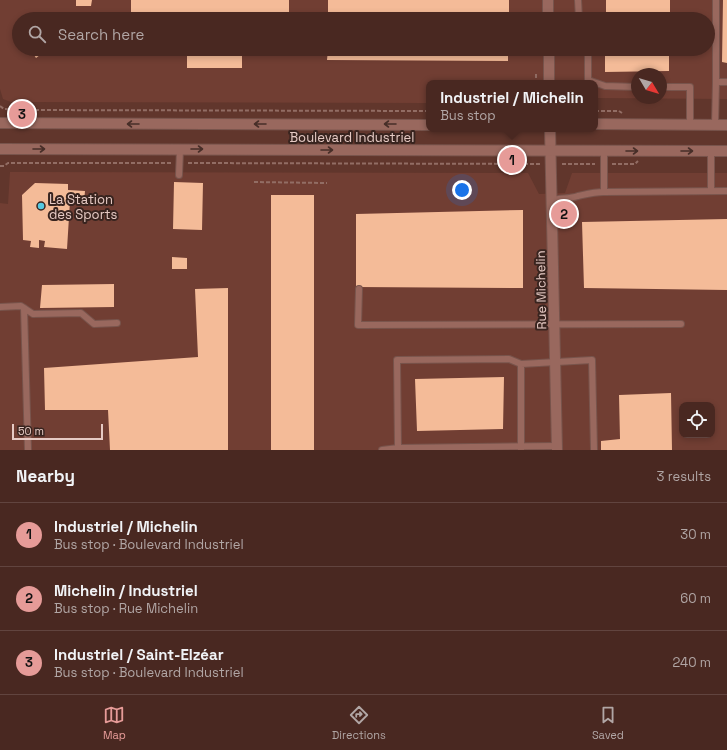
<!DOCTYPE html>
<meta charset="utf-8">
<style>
:root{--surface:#492821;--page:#53342e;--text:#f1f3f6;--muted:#b1a6a5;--line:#61443f;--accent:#e69b98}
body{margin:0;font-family:"Space Grotesk",sans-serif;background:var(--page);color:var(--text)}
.controls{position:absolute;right:12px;bottom:12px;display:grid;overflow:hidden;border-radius:8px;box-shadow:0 2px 6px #0003}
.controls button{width:36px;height:36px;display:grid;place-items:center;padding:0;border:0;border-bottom:1px solid var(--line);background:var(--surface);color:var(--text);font:20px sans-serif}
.compass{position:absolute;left:631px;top:68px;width:36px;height:36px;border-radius:50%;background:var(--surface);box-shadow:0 2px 6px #0003;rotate:128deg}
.scale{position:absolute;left:12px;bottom:10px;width:91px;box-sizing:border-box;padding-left:4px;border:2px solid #e6cac4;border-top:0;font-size:11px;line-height:14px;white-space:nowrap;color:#e6cac4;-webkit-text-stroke:3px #38241f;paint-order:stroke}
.you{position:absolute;left:462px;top:190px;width:14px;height:14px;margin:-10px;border:3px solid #fff;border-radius:50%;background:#1a73e8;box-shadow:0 0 0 6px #1a73e833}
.badge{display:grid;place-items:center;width:26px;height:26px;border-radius:50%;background:var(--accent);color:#111;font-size:13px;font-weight:700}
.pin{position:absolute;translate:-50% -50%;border:2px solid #fff;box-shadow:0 1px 4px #0006}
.popup{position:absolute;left:426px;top:80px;width:172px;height:52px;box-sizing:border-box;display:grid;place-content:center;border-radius:8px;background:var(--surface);filter:drop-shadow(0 1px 3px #0005);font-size:13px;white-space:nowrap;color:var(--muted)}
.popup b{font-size:15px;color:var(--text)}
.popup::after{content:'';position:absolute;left:50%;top:100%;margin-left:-8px;border:8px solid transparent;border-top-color:var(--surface)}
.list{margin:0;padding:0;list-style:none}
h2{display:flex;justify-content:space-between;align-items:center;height:52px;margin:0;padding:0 16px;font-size:17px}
h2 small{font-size:13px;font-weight:400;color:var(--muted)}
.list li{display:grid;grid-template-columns:26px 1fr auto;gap:12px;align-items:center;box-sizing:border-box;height:64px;padding:0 16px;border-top:1px solid var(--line)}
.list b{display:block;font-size:15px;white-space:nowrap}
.list p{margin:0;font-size:13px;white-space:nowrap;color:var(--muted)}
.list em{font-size:13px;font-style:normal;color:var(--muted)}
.icon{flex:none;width:22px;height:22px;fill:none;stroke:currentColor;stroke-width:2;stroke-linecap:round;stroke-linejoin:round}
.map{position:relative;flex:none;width:727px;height:450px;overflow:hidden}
.search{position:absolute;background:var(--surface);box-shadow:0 2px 6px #0003;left:12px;right:12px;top:12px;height:44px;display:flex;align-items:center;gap:10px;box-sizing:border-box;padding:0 14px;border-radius:22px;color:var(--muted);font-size:15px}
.sheet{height:244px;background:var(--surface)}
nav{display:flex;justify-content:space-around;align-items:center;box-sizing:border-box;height:56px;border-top:1px solid var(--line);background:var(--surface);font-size:11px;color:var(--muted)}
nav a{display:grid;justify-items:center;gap:2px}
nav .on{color:var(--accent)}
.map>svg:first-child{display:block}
.built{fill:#713e33;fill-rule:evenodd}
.building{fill:#f4bb98}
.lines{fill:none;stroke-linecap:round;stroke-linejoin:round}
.lane-casing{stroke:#78544c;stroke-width:8}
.street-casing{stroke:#78544c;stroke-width:12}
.secondary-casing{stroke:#78544c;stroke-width:12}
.path{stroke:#926d64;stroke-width:2;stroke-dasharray:4 2;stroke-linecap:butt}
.lane{stroke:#99685e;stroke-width:6}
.street{stroke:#99685e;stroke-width:10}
.secondary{stroke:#99685e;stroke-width:10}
.oneway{stroke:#472e28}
.poi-dot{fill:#56c9e1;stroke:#38241f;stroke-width:1.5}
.labels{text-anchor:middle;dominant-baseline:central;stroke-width:4;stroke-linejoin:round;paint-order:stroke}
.street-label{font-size:13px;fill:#e6cac4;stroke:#38241f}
.poi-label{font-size:13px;fill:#e6cac4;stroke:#38241f;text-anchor:start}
</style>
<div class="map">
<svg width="727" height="450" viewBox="0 0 727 450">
<rect width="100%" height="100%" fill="#61362c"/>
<path class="built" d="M0,0h727v99l-132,-1v-15h-166v20l-418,-1 -8,-3 -3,-10zM19,19h689v30h-689zM637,74h24v24h-24z
M10,172l518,1 11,21 26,-1 7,-20h155v277h-727v-247l8,1zM682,405h30v30h-30z"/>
<path class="building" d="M76,0h16l-1,6h-15z
M131,0h158v19h-158z
M328,0h181v19h-181z
M606,0h64v19h-64z
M723,0h4v63l-5,-1z
M65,14l4,5h-11z
M30,49h18l-12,9z
M187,49h55v19h-55z
M328,49h180v12l-181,-1z
M605,49h64v22l-64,1z
M174,182l29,1 -1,47 -29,-1z
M35,183l33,1v6l17,1 -1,11 -14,-1 -3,48 -23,-2 1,-6 -6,-1v8l-9,-1 1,-6 -8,-1 -1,-45z
M271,195h43v255h-43z
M523,210v78l-167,-1v-73z
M727,219v71l-143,-2 -2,-66z
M172,257l15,1v11h-15z
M114,284v23l-74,1 2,-23z
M228,288v162h-118l-2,-40h-63l-1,-42 154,-11 -3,-68z
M504,377l-1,52 -86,2 -2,-52z
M671,393l1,57h-71v-9l19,-2 -1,-44z"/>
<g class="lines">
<g class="lane-casing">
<path id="lane" d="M578,0l1,19
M716,0v82
M588,49v31l17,6 32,1
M661,87h29v38
M715,125l1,-43h11
M711,151v40
M179,175l1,-25
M604,192l123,-1
M553,200c8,-2 17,-1 25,-4 9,-2 16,-4 26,-4v-42
M359,289l-1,36 323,-1
M0,307l21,-1 12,8 48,-1 13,11 23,-1
M24,308l4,142
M521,364l71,-4 2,90
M382,450l16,-2
M521,450v-86l-12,-5 -112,1 1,88 159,-2"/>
</g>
<g class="street-casing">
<path id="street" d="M548,0v19
M549,49v34
M550,129l7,321"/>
</g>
<g class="secondary-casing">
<path id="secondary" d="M0,123l429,2
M595,124l132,1
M0,149l727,2"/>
</g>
<path class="path" d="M536,74v9
M0,106l4,3 18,1 407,1
M595,111h24l3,2
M188,163l353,1
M562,164h33
M612,164h23l3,-3
M0,166h4l4,-3h163
M254,182l73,1"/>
<use href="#lane" class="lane"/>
<use href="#street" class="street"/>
<use href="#secondary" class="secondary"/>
</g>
<defs><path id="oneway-shaft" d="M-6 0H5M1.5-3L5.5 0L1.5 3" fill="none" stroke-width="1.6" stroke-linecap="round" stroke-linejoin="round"/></defs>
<g class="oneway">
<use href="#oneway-shaft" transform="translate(133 124) rotate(180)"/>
<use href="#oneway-shaft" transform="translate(260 124) rotate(-180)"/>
<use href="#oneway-shaft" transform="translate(390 124) rotate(-180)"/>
<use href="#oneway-shaft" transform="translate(39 149)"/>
<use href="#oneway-shaft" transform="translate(197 149)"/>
<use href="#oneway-shaft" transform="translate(327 150)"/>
<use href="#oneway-shaft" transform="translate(632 151)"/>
<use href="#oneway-shaft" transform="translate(687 151)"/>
</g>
<circle class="poi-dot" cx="41" cy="206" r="4"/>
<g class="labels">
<g class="street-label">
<text x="352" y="137">Boulevard Industriel</text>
<text transform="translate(541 290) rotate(-91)">Rue Michelin</text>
</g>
<g class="poi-label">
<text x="49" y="199">La Station<tspan x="49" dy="15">des Sports</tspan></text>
</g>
</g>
</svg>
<div class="controls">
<button><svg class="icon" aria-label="locate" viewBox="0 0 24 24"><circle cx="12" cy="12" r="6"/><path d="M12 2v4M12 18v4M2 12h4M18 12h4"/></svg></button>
</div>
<svg class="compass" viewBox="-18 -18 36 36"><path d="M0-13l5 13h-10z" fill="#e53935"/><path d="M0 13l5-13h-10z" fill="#b1a6a5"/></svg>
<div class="scale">50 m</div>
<div class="you"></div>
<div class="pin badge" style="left:512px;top:160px">1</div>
<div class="popup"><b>Industriel / Michelin</b>Bus stop</div>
<div class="pin badge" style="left:564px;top:214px">2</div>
<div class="pin badge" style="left:22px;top:114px">3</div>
<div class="search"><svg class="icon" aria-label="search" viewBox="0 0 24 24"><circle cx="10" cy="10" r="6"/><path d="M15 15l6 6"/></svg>Search here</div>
</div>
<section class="sheet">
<h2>Nearby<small>3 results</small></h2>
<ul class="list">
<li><span class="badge">1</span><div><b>Industriel / Michelin</b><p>Bus stop · Boulevard Industriel</p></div><em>30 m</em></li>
<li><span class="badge">2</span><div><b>Michelin / Industriel</b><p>Bus stop · Rue Michelin</p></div><em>60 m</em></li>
<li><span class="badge">3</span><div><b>Industriel / Saint-Elzéar</b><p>Bus stop · Boulevard Industriel</p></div><em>240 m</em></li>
</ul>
</section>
<nav>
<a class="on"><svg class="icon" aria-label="map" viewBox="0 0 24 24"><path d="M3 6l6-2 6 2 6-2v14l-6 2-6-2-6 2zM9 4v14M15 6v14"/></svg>Map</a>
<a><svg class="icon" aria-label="directions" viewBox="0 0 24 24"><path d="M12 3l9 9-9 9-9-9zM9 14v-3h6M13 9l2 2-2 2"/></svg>Directions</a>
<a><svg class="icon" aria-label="saved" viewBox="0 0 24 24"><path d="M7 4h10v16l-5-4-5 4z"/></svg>Saved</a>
</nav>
